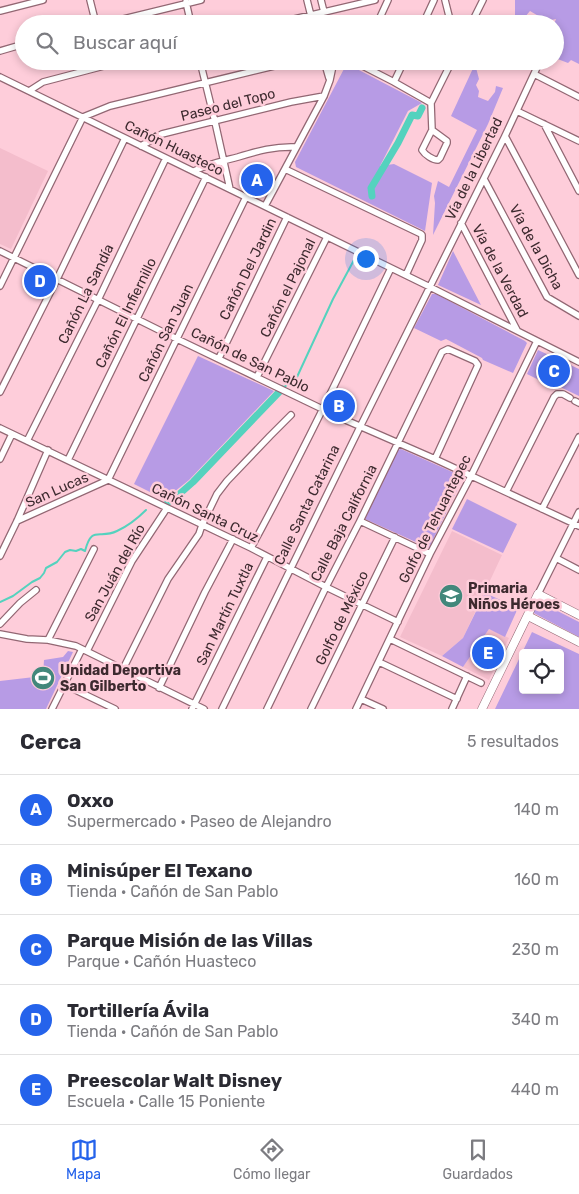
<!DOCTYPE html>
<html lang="es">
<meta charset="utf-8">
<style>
:root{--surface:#fff;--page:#f2f2f3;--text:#2b2b33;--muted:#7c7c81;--line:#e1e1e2;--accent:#2563eb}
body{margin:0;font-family:Rubik,sans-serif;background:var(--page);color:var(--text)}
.controls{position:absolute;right:15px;bottom:15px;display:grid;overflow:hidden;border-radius:5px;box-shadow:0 2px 8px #0003}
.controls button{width:45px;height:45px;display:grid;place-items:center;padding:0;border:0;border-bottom:1px solid var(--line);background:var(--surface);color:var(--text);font:25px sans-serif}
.you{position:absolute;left:365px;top:258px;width:18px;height:18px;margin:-12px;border:4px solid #fff;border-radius:50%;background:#1a73e8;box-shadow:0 0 0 8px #1a73e833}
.badge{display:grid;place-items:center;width:32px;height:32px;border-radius:50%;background:var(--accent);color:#fff;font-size:16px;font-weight:700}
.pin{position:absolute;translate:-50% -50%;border:2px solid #fff;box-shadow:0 1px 5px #0006}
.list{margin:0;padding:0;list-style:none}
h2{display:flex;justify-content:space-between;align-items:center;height:65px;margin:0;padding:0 20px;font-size:21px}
h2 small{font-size:16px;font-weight:400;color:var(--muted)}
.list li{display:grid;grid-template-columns:32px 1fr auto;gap:15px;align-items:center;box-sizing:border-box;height:70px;padding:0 20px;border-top:1px solid var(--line)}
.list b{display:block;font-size:19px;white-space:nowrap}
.list p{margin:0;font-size:16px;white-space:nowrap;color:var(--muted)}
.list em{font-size:16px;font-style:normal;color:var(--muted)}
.icon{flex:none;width:28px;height:28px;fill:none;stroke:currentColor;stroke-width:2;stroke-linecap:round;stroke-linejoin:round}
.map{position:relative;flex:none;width:579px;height:709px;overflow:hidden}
.search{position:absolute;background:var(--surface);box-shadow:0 2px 8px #0003;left:15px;right:15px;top:15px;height:55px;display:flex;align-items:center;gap:12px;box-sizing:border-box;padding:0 18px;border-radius:28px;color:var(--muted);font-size:19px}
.sheet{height:415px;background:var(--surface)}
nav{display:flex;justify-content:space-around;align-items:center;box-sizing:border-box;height:70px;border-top:1px solid var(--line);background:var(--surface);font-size:14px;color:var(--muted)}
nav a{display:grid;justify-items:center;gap:2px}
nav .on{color:var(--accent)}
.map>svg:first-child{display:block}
.built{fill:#f4bdcc}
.green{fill:#b79be5;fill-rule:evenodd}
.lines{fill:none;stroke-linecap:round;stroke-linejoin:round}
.stream{stroke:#54d2be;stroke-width:2}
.canal{stroke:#54d2be;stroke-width:7}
.street-casing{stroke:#926773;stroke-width:8}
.secondary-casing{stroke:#926773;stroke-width:9}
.street{stroke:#fff;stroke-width:5.5}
.secondary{stroke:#fff;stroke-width:8}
.labels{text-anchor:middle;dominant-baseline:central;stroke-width:5;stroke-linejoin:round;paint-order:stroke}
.street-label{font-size:14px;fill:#3d2a2f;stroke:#fecdda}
.poi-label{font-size:14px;font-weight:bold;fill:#3d2a2f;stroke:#fecdda;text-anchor:start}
</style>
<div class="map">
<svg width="579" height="709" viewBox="0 0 579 709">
<rect width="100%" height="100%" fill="#fecdda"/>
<path class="built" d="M0,148l48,23 -37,78 -11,-5z
M452,531l50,24 -39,83 -21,18 -42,-19z
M489,629l20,9 -20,42 -26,-13z"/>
<path class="green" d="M515,0h64v64l-8,-4 -3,3 -13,-5 -1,-34 2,-5 -9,2 -17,-10 -11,13h-7l3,-7z
M475,64l4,15 -3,6 3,6 -1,6 10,4 7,-9 1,-6 7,2 -15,36 -55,111 2,-32 -1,-7 4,-15 11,6 28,-57 -26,-14z
M345,67l12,2 65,34 -14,8 -28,55 14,-2 38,19 -7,48 -129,-64 -1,-5z
M453,251l28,54 -43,-20z
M432,294h4l89,47 2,2 -14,30 -30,-13 -1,-2 -36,-19 -5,2 -27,-13z
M538,350l41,19v27l-23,-11 -5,1 -24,-12z
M198,356l76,35 -85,89 -15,12 -12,6 -28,-14z
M401,449l56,25 4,8 -32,66 -64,-29 33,-69z
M467,499l50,25 -14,29 -51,-24z
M485,593l33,15 -13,29 -16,-8 -26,38 -21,-11 21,-18z
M536,600l43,22v15l-49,-26z
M532,632l47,22v55h-84zM523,653h37v37h-37z
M68,651l5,1 -27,57h-46v-28l43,-5 1,-16 19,-3z"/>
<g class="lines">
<path class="stream" d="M283,388l14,-11 36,-78 21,-39
M0,602l13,-6 19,-14 8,-4 4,-5 2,-5 11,-6 8,-10 5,-2 6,1 5,-2 4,2c7,-27 14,-11 32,-20 11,-5 20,-12 29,-21"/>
<path class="canal" d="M372,196l-1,-8 27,-45 14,-28 6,1 4,-8
M168,502l8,-5 17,-15 89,-93"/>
<g class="street-casing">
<path id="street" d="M90,0l6,24
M307,0l6,24
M321,0l6,24
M445,0l6,24
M186,2l5,22
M0,11l43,-11
M103,24l98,-24
M273,24l102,-24
M377,24l11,-24
M423,24l11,-24
M471,24l12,-24
M0,51l24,-7
M200,61l15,61 15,67
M324,61l5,17
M353,61l41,21 37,21
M534,74l45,23
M0,77l430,210 149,75
M394,82l10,-21
M29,91l14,-9 80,-21
M431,103l21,-42
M431,103l1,27
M517,111l62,30
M544,124l35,67
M432,130l15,11v2l-7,15 -2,2c-5,0 -13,-5 -16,-10z
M505,136l74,139
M141,146l21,-12 129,-32 33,-6
M285,169l136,65 1,1v5l-16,35
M194,171c14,-7 29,-10 44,-14 20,-6 37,-11 58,-10
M484,179l63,118 32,19
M265,206l59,-110 6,-16 4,-19
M461,223l56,107
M0,251l177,88 164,79 94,41 144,67
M0,286l83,-169 27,-11 185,-45
M219,358l68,-141
M257,377l70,-140
M0,392l57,-113 68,-141
M575,401l4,2
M0,428l251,120 75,39 72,35
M27,441l71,-141 68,-142
M0,459l12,-25
M68,460l138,-283
M506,492l48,-95 3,-3h6l7,4
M542,509l37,-72
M17,521l91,-41 138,-283
M360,521l70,33
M251,548c50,-92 95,-186 140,-280
M0,556l17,-35 31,-71
M556,558l23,12
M538,594l41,-82
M0,624l20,-21 16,-13
M0,634l27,5 21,1 28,6 128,63
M390,639l91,44
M48,640l46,-91
M87,651l45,-90 35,-53
M379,662l78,37
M123,669l45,-90 31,-45 3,-9 15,-31 10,-13 43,-45 21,-21
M65,685l50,24
M159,688l46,-96 28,-53
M361,699l22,10
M52,709l30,-60
M192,709l75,-152
M222,709l138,-282 145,-291 35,-75
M267,709l59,-122 34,-66 82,-169 6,-3 27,12 3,4 -43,94
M311,709l84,-172
M356,709l74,-155 41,-78 66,-135
M452,709l15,-33"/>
</g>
<g class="secondary-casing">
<path id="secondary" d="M528,616l51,26
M482,709l56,-115 41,21"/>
</g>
<use href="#street" class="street"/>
<use href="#secondary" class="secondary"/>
</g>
<defs>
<g id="school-disc" transform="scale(1.25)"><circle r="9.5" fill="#42877b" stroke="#fecdda"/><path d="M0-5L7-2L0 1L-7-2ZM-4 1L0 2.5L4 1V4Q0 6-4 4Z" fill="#fff"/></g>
<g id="stadium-disc" transform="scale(1.25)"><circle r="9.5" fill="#42877b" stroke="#fecdda"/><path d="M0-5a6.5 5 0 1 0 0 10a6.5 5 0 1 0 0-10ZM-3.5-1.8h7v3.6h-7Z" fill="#fff"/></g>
</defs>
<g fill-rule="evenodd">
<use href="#school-disc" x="451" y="596"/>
<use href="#stadium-disc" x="43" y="678"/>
</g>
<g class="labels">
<g class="street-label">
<text transform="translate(228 105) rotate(-14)">Paseo del Topo</text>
<text transform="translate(174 148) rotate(26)">Cañón Huasteco</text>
<text transform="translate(474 169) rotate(-64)">Vía de la Libertad</text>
<text transform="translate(536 247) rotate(61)">Vía de la Dicha</text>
<text transform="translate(248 269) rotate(-64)">Cañón Del Jardin</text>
<text transform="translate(500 271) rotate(62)">Vía de la Verdad</text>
<text transform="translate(288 288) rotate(-64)">Cañón el Pajonal</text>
<text transform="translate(86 294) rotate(-64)">Cañón La Sandía</text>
<text transform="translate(126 313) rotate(-64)">Cañón El Infiernillo</text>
<text transform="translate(166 333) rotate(-64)">Cañón San Juan</text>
<text transform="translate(250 360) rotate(26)">Cañón de San Pablo</text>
<text transform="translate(57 490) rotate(-24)">San Lucas</text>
<text transform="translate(307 505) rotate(-64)">Calle Santa Catarina</text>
<text transform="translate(205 513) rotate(26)">Cañón Santa Cruz</text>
<text transform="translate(435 519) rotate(-63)">Golfo de Tehuantepec</text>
<text transform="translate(344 523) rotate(-63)">Calle Baja California</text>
<text transform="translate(115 573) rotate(-61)">San Juán del Río</text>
<text transform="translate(225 614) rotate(-64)">San Martín Tuxtla</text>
<text transform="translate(342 618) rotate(-64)">Golfo de México</text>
</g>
<g class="poi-label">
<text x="468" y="588">Primaria<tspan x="468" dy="16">Niños Héroes</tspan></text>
<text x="60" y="670">Unidad Deportiva<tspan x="60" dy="16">San Gilberto</tspan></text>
</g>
</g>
</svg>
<div class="controls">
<button><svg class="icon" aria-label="locate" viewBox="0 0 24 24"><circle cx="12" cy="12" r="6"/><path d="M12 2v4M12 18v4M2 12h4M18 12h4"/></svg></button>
</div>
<div class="you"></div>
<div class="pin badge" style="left:257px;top:180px">A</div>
<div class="pin badge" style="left:339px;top:406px">B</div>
<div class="pin badge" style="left:554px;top:371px">C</div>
<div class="pin badge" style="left:40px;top:281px">D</div>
<div class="pin badge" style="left:488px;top:653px">E</div>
<div class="search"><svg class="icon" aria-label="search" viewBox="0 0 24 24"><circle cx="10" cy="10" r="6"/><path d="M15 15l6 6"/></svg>Buscar aquí</div>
</div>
<section class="sheet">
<h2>Cerca<small>5 resultados</small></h2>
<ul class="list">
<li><span class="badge">A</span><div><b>Oxxo</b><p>Supermercado · Paseo de Alejandro</p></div><em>140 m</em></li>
<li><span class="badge">B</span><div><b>Minisúper El Texano</b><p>Tienda · Cañón de San Pablo</p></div><em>160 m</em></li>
<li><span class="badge">C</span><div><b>Parque Misión de las Villas</b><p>Parque · Cañón Huasteco</p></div><em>230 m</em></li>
<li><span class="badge">D</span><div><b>Tortillería Ávila</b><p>Tienda · Cañón de San Pablo</p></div><em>340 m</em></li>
<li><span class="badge">E</span><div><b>Preescolar Walt Disney</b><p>Escuela · Calle 15 Poniente</p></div><em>440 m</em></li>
</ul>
</section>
<nav>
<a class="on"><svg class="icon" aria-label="map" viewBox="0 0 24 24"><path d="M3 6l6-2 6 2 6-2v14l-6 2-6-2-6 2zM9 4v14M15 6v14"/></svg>Mapa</a>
<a><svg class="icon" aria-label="directions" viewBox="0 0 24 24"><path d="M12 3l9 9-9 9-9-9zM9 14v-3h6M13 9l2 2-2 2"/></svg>Cómo llegar</a>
<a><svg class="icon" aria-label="saved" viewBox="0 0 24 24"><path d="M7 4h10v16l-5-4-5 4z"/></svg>Guardados</a>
</nav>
